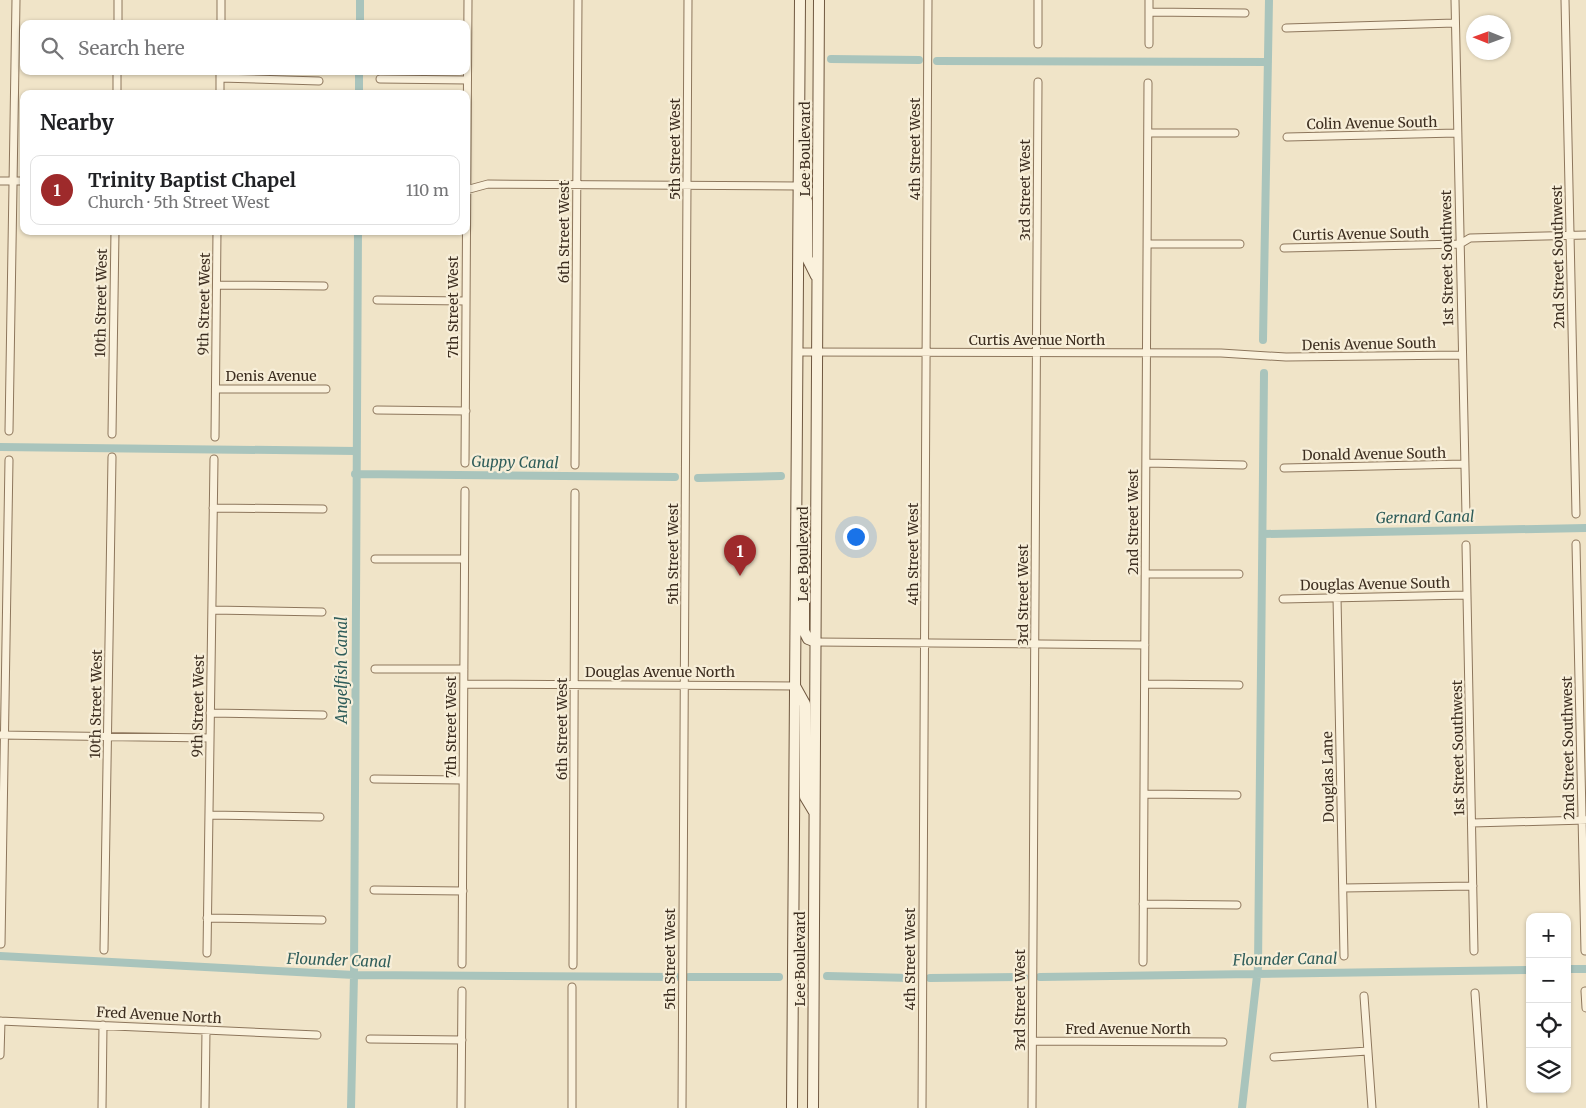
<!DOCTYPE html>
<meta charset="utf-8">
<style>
:root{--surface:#fff;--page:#f6f6f6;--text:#202124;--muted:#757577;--line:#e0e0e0;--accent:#9e2a2b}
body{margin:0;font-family:Merriweather,serif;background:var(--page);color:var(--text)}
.controls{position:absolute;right:15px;bottom:15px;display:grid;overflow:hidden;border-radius:10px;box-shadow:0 1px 4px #0004}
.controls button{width:45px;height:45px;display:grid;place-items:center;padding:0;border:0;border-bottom:1px solid var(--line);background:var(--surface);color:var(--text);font:25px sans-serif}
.compass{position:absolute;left:1466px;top:15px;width:45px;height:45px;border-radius:50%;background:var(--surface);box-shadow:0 1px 4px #0004;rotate:271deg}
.you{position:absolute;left:855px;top:536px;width:18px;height:18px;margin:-12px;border:4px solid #fff;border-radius:50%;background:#1a73e8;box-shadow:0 0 0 8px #1a73e833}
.badge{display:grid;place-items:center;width:32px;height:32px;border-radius:50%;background:var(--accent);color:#fff;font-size:16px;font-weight:700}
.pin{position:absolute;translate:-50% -41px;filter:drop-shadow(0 1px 2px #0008)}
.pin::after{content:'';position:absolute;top:26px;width:18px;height:15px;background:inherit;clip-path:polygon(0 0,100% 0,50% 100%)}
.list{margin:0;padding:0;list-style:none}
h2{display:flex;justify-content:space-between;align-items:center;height:65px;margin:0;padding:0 20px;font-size:21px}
h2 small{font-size:16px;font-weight:400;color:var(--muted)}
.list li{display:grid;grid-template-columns:32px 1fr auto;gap:15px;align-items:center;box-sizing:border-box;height:70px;margin:0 10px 10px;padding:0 10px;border:1px solid var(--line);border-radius:10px}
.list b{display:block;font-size:19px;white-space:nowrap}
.list p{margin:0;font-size:16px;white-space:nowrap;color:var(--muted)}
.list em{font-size:16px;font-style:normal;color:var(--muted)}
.icon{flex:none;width:28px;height:28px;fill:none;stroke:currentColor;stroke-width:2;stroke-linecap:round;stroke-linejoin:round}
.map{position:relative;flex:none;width:1586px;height:1108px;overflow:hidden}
.search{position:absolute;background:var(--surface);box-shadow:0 1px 4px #0004;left:20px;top:20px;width:450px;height:55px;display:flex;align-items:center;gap:12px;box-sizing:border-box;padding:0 18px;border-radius:10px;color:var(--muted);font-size:19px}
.panel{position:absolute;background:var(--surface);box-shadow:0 1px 4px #0004;left:20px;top:90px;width:450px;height:145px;border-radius:10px}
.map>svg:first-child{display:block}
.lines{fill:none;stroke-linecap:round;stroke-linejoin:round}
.canal{stroke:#a9c4bc;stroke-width:8}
.street-casing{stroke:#8d765c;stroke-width:9}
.secondary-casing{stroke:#6f573f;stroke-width:12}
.street{stroke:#faf1dc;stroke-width:7}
.secondary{stroke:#faf1dc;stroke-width:10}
.labels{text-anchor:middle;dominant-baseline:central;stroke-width:4.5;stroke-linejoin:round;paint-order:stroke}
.street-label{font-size:14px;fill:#3d2e20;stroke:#f7eed8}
.water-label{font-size:15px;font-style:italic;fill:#2f5d5a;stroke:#f7eed8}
</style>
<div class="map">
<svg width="1586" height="1108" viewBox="0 0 1586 1108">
<rect width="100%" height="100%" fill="#f0e4c8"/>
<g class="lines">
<path class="canal" d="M360,24v-24
M831,59l88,1
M937,61l331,1
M359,94v-23
M1263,340l6,-340
M0,447l356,4
M355,474l320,3
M698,478l83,-2
M1264,534l322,-6
M0,956l354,19 323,2
M1567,969h19
M827,976l85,2
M689,977h90
M1040,977l490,-7
M930,978l94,-1
M351,1108l3,-133 4,-744
M1242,1108l16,-141 6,-594"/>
<g class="street-casing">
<path id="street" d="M1455,0l11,515
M1565,0l11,514
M1149,12l96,1
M118,24v-24
M221,24v-24
M1286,28l169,-5
M1038,44v-44
M1149,44v-44
M220,78l99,3
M380,79l87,1
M117,94v-23
M220,94v-23
M1148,133h87
M1287,137l170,-4
M0,181h24
M466,190l22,-6 310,2
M1148,244h92
M1284,248l176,-4 10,-6 116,-3
M217,285l107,1
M377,300l89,1
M797,352l424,1 65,4 176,-2
M216,389h110
M377,410l89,1
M9,431l7,-431
M112,434l3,-203
M215,437l2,-206
M465,463l3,-463
M1146,463l97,2
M575,465l3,-465
M1284,468l180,-4
M213,508l110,1
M1576,544l9,407
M1466,545l8,406
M375,559h89
M1146,574h93
M1337,597l7,359
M1283,599l184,-4
M212,610l110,2
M816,642l329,3
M375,669h89
M464,684l331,2
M1145,684l94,1
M210,713l113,2
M0,735l210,3
M374,779l89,1
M1144,794l93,1
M209,815l111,2
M1472,823l114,-3
M1343,888l130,-2
M374,890l89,1
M1143,904l94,1
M207,918l115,2
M1,944l8,-484
M104,950l8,-493
M207,953l7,-494
M1143,962l5,-879
M462,964l3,-473
M573,965l2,-472
M1585,991l1,17
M1475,993l8,115
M1364,996l8,112
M0,1021l317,14
M370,1039l92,1
M1033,1041l190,1
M0,1055l1,-34
M1274,1057l94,-6
M102,1108l1,-83
M205,1108l1,-78
M461,1108l1,-117
M572,1108v-121
M682,1108l6,-1108
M922,1108l6,-1108
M1032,1108l6,-1026"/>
</g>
<g class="secondary-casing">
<path id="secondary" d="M798,186l6,7 3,8v57l9,18
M797,519l7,12v100l4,8 8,3
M795,686l10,18v93l9,15
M792,1108l8,-1108
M813,1108l6,-1108"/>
</g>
<use href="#street" class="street"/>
<use href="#secondary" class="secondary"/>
</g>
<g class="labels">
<g class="street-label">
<text transform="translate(1372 123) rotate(-1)">Colin Avenue South</text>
<text transform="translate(675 149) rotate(-90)">5th Street West</text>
<text transform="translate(805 149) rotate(-90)">Lee Boulevard</text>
<text transform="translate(915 149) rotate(-90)">4th Street West</text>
<text transform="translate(1025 190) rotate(-90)">3rd Street West</text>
<text transform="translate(564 232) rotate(-90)">6th Street West</text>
<text transform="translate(1361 234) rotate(-1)">Curtis Avenue South</text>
<text transform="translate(1558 257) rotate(-91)">2nd Street Southwest</text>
<text transform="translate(1447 258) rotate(-91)">1st Street Southwest</text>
<text transform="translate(101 303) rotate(-89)">10th Street West</text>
<text transform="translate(204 304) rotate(-89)">9th Street West</text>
<text transform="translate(453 307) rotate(-90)">7th Street West</text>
<text x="1037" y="340">Curtis Avenue North</text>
<text transform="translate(1369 344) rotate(-1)">Denis Avenue South</text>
<text x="271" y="376">Denis Avenue</text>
<text transform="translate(1374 454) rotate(-1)">Donald Avenue South</text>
<text transform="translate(1133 522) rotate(-90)">2nd Street West</text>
<text transform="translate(673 554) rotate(-90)">5th Street West</text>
<text transform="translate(803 554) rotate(-90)">Lee Boulevard</text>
<text transform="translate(913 554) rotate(-90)">4th Street West</text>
<text transform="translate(1375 584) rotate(-1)">Douglas Avenue South</text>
<text transform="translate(1023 595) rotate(-90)">3rd Street West</text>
<text x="660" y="672">Douglas Avenue North</text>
<text transform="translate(96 704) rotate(-89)">10th Street West</text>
<text transform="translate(198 706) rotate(-89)">9th Street West</text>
<text transform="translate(451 727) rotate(-90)">7th Street West</text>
<text transform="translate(562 729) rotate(-90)">6th Street West</text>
<text transform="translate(1458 748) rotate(-91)">1st Street Southwest</text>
<text transform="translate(1568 748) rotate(-91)">2nd Street Southwest</text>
<text transform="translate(1328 777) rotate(-91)">Douglas Lane</text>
<text transform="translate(670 959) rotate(-90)">5th Street West</text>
<text transform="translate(800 959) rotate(-90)">Lee Boulevard</text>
<text transform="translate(910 959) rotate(-90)">4th Street West</text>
<text transform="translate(1020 1000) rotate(-90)">3rd Street West</text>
<text transform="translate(159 1015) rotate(3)">Fred Avenue North</text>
<text x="1128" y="1029">Fred Avenue North</text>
</g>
<g class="water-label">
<text transform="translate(515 462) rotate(1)">Guppy Canal</text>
<text transform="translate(1425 517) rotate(-1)">Gernard Canal</text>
<text transform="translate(341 670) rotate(-90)">Angelfish Canal</text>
<text transform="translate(1285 959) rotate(-1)">Flounder Canal</text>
<text transform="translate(339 960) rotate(2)">Flounder Canal</text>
</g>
</g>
</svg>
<div class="controls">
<button>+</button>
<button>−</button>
<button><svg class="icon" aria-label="locate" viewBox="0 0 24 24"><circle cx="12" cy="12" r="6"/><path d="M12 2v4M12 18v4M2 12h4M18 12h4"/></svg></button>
<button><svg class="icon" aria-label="layers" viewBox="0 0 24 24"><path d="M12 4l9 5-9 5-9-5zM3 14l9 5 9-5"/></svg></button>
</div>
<svg class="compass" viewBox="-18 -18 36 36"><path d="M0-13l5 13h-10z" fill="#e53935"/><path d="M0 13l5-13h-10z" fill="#757577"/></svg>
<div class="you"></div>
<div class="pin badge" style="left:740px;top:576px">1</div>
<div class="search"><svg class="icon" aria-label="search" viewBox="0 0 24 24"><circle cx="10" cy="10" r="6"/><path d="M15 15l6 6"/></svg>Search here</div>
<section class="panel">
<h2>Nearby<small></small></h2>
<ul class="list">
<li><span class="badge">1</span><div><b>Trinity Baptist Chapel</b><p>Church · 5th Street West</p></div><em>110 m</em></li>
</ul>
</section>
</div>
